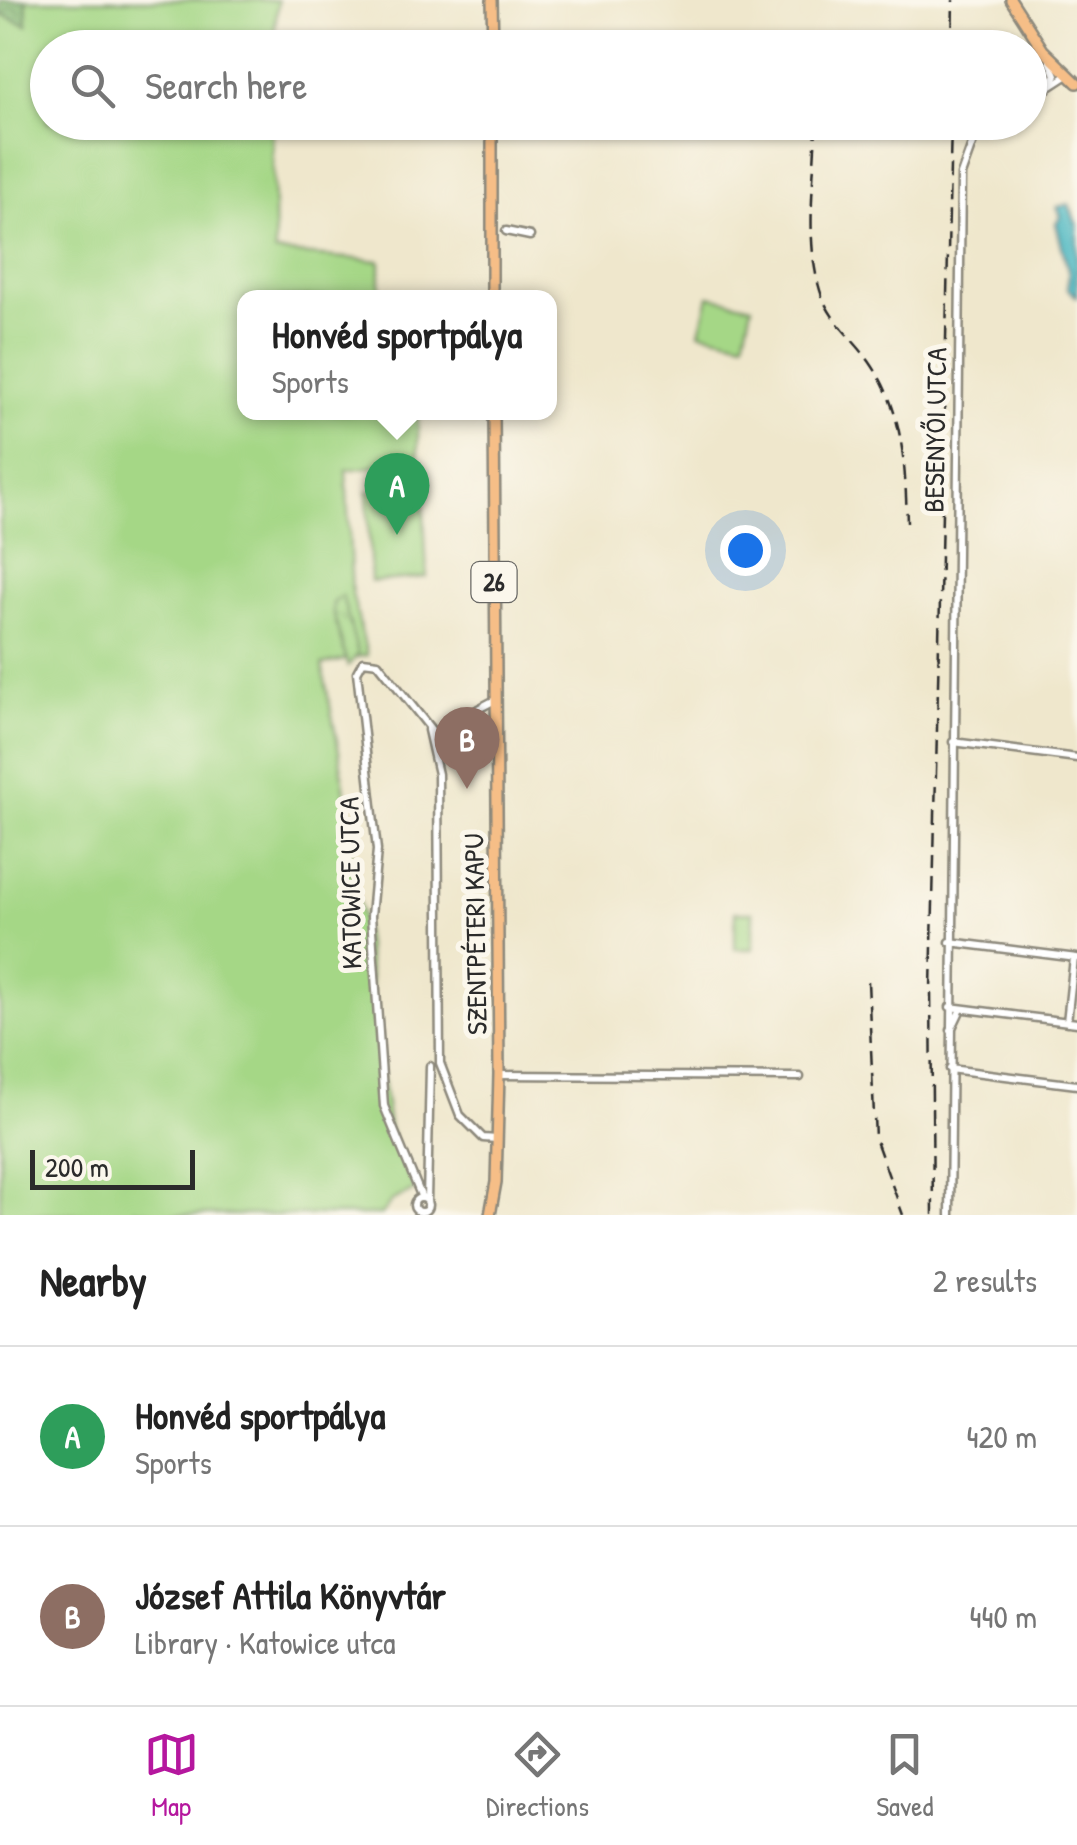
<!DOCTYPE html>
<meta charset="utf-8">
<style>
:root{--surface:#fff;--page:#f6f6f6;--text:#222;--muted:#767676;--line:#e0e0e0;--accent:#b5179e}
body{margin:0;font-family:"Patrick Hand",sans-serif;background:var(--page);color:var(--text)}
.scale{position:absolute;left:30px;bottom:25px;width:165px;box-sizing:border-box;padding-left:10px;border:5px solid #2b2b2b;border-top:0;font-size:28px;line-height:35px;white-space:nowrap;color:#2b2b2b;-webkit-text-stroke:8px #fbf7ec;paint-order:stroke}
.you{position:absolute;left:745px;top:550px;width:35px;height:35px;margin:-25px;border:8px solid #fff;border-radius:50%;background:#1a73e8;box-shadow:0 0 0 15px #1a73e833}
.badge{display:grid;place-items:center;width:65px;height:65px;border-radius:50%;background:var(--accent);color:#fff;font-size:32px;font-weight:700}
.pin{position:absolute;translate:-50% -82px;filter:drop-shadow(0 2px 5px #0008)}
.pin::after{content:'';position:absolute;top:52px;width:35px;height:30px;background:inherit;clip-path:polygon(0 0,100% 0,50% 100%)}
.popup{position:absolute;left:237px;top:290px;width:320px;height:130px;box-sizing:border-box;display:grid;place-content:center;border-radius:20px;background:var(--surface);filter:drop-shadow(0 2px 8px #0005);font-size:32px;white-space:nowrap;color:var(--muted)}
.popup b{font-size:38px;color:var(--text)}
.popup::after{content:'';position:absolute;left:50%;top:100%;margin-left:-20px;border:20px solid transparent;border-top-color:var(--surface)}
.list{margin:0;padding:0;list-style:none}
h2{display:flex;justify-content:space-between;align-items:center;height:130px;margin:0;padding:0 40px;font-size:42px}
h2 small{font-size:32px;font-weight:400;color:var(--muted)}
.list li{display:grid;grid-template-columns:65px 1fr auto;gap:30px;align-items:center;box-sizing:border-box;height:180px;padding:0 40px;border-top:2px solid var(--line)}
.list b{display:block;font-size:38px;white-space:nowrap}
.list p{margin:0;font-size:32px;white-space:nowrap;color:var(--muted)}
.list em{font-size:32px;font-style:normal;color:var(--muted)}
.icon{flex:none;width:55px;height:55px;fill:none;stroke:currentColor;stroke-width:2;stroke-linecap:round;stroke-linejoin:round}
.map{position:relative;flex:none;width:1077px;height:1215px;overflow:hidden}
.search{position:absolute;background:var(--surface);box-shadow:0 2px 8px #0004;left:30px;right:30px;top:30px;height:110px;display:flex;align-items:center;gap:25px;box-sizing:border-box;padding:0 35px;border-radius:55px;color:var(--muted);font-size:38px}
.sheet{height:490px;background:var(--surface)}
nav{display:flex;justify-content:space-around;align-items:center;box-sizing:border-box;height:140px;border-top:2px solid var(--line);background:var(--surface);font-size:28px;color:var(--muted)}
nav a{display:grid;justify-items:center;gap:5px}
nav .on{color:var(--accent)}
.map>svg:first-child{display:block}
.green{fill:#a5d786;stroke:#688158;stroke-width:2.5}
.forest{fill:url(#forest-crowns);stroke:#58724f;stroke-width:2.5}
.park{fill:url(#park-crowns);stroke:#688158;stroke-width:2.5}
.water{fill:#46b5c0;stroke:#387076;stroke-width:2.5}
.lines{fill:none;stroke-linecap:round;stroke-linejoin:round}
.minor-casing{stroke:#8d897c;stroke-width:11}
.major-casing{stroke:#8d897c;stroke-width:14}
.minor{stroke:#fff;stroke-width:6}
.major{stroke:#f6be87;stroke-width:9}
.rail{stroke:#2b2b2b;stroke-width:2.5;stroke-dasharray:15 8;stroke-linecap:butt}
.labels{text-anchor:middle;dominant-baseline:central;stroke-width:10;stroke-linejoin:round;paint-order:stroke}
.shield{fill:#fbf7ec;stroke:#696865;stroke-width:2.5}
.shield-label{font-size:25px;font-weight:bold;fill:#2b2b2b}
.street-label{font-size:28px;fill:#2b2b2b;stroke:#fbf7ec}
</style>
<div class="map">
<svg width="1077" height="1215" viewBox="0 0 1077 1215">
<defs>
<pattern id="forest-crowns" width="20" height="18" patternUnits="userSpaceOnUse" patternTransform="scale(2.5)"><rect width="20" height="18" fill="#84b873"/><path d="M2 6a3 3 0 1 1 6 0M12 15a3 3 0 1 1 6 0" fill="none" stroke="#6c965f"/></pattern>
<pattern id="park-crowns" width="20" height="18" patternUnits="userSpaceOnUse" patternTransform="scale(2.5)"><rect width="20" height="18" fill="#a5d786"/><path d="M2 6a3 3 0 1 1 6 0M12 15a3 3 0 1 1 6 0" fill="none" stroke="#8eb974"/></pattern>
</defs>
<rect width="100%" height="100%" fill="#fbf7ec"/>
<filter id="ink" filterUnits="userSpaceOnUse"><feTurbulence type="fractalNoise" baseFrequency=".01" numOctaves="2"/><feDisplacementMap in="SourceGraphic" scale="20" xChannelSelector="R" yChannelSelector="G"/><feConvolveMatrix kernelMatrix="1 2 1 2 8 2 1 2 1" color-interpolation-filters="sRGB"/></filter>
<filter id="wash" filterUnits="userSpaceOnUse"><feTurbulence type="fractalNoise" baseFrequency=".0048" numOctaves="4" result="noise"/><feDisplacementMap in="SourceGraphic" scale="40" xChannelSelector="R" yChannelSelector="G"/><feGaussianBlur stdDeviation="2.25" result="paint"/><feColorMatrix in="noise" values="0 0 0 0 0 0 0 0 0 0 0 0 0 0 0 0 0 1.4 0 .05"/><feComposite in="paint" operator="in"/></filter>
<g filter="url(#wash)">
<rect width="100%" height="100%" fill="#efe7cc"/>
<path class="green" d="M26,0h252l-5,47 -225,1v74l224,1 3,129 105,9v36l-135,1v114l173,1v48l-72,9 6,123 15,62 -45,10 17,86 12,84 1,42 10,38 27,213 26,62 -22,10 -12,15h-218l-28,-5 -2,5h-133v-1201l27,11z
M709,296l43,10 -8,36 -44,-10z
M423,489l4,88 -56,5 -4,-90z
M735,912h18v37h-18z"/>
<path class="forest" d="M0,0h26l1,25 -27,-11z"/>
<path class="park" d="M342,596l16,58 -10,12 -15,-54v-9z"/>
<path class="water" d="M1069,204l8,22v71l-10,-9 2,-14 -13,-51 5,-7 -4,-9z"/>
</g>
<g filter="url(#ink)">
<g class="lines">
<g class="minor-casing">
<path id="minor" d="M1030,84l18,4 20,-13
M1045,89l11,-14 -6,-14
M506,231l24,5
M428,730l10,44 2,289 20,52 23,23 14,1
M953,742l124,16
M950,942l127,16
M950,1007l127,16
M1067,1022l7,-64
M951,1030l10,-21
M950,1069l127,16
M499,1075l301,2
M414 1205a7 7 0 1 1 14 0a7 7 0 1 1-14 0Z
M422,1198l-38,-92 -13,-190 6,-66 -20,-178 6,-11 15,2 83,104 14,-5 3,-53 17,-9
M427,1201l3,-135
M950,1215l11,-1040 19,-53"/>
</g>
<g class="major-casing">
<path id="major" d="M492,0l1,48
M1011,0l32,50 34,33
M492,122v176
M490,1215l6,-33 3,-107 -5,-663"/>
</g>
<use href="#minor" class="minor"/>
<use href="#major" class="major"/>
<path class="rail" d="M952,48l1,-48
M816,122c-1,56 -13,124 7,177 10,24 31,41 46,62 35,50 36,103 38,162
M868,981l7,157 28,77
M933,1215l-2,-226 20,-867"/>
</g>
</g>
<g class="labels">
<rect class="shield" x="471.5" y="562" width="45" height="40" rx="8"/>
<g class="shield-label">
<text x="494" y="582">26</text>
</g>
<g class="street-label">
<text transform="translate(935 430) rotate(-89)">BESENYŐI UTCA</text>
<text transform="translate(350 883) rotate(-91)">KATOWICE UTCA</text>
<text transform="translate(475 934) rotate(-91)">SZENTPÉTERI KAPU</text>
</g>
</g>
</svg>
<div class="scale">200 m</div>
<div class="you"></div>
<div class="pin badge" style="left:397px;top:535px;background:#2e9e5b">A</div>
<div class="popup"><b>Honvéd sportpálya</b>Sports</div>
<div class="pin badge" style="left:467px;top:789px;background:#8d6e63">B</div>
<div class="search"><svg class="icon" aria-label="search" viewBox="0 0 24 24"><circle cx="10" cy="10" r="6"/><path d="M15 15l6 6"/></svg>Search here</div>
</div>
<section class="sheet">
<h2>Nearby<small>2 results</small></h2>
<ul class="list">
<li><span class="badge" style="background:#2e9e5b">A</span><div><b>Honvéd sportpálya</b><p>Sports</p></div><em>420 m</em></li>
<li><span class="badge" style="background:#8d6e63">B</span><div><b>József Attila Könyvtár</b><p>Library · Katowice utca</p></div><em>440 m</em></li>
</ul>
</section>
<nav>
<a class="on"><svg class="icon" aria-label="map" viewBox="0 0 24 24"><path d="M3 6l6-2 6 2 6-2v14l-6 2-6-2-6 2zM9 4v14M15 6v14"/></svg>Map</a>
<a><svg class="icon" aria-label="directions" viewBox="0 0 24 24"><path d="M12 3l9 9-9 9-9-9zM9 14v-3h6M13 9l2 2-2 2"/></svg>Directions</a>
<a><svg class="icon" aria-label="saved" viewBox="0 0 24 24"><path d="M7 4h10v16l-5-4-5 4z"/></svg>Saved</a>
</nav>
